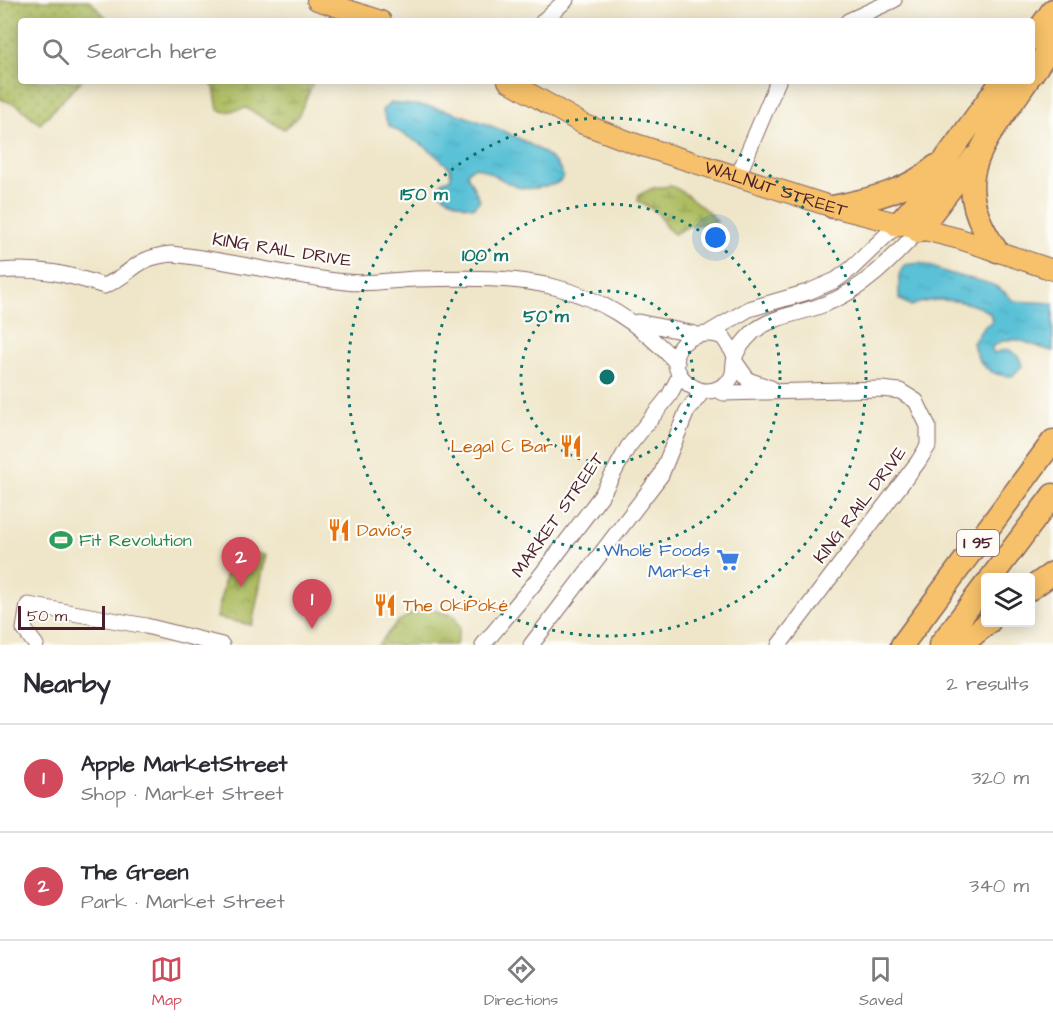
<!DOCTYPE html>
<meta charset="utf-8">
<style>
:root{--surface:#fff;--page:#f2f2f3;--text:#2b2b33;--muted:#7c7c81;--line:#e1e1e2;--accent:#d1495b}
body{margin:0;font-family:"Architects Daughter",sans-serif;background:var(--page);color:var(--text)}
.controls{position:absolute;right:18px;bottom:18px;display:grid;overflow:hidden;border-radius:6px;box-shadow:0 3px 15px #0003}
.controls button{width:54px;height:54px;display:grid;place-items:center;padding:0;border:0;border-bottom:2px solid var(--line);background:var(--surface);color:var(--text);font:30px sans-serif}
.scale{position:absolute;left:18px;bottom:15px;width:87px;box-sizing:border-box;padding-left:6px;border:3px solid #4a1f2b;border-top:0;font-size:16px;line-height:21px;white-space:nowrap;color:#4a1f2b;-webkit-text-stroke:4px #fdfcf7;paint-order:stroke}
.you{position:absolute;left:716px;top:238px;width:21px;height:21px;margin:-15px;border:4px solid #fff;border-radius:50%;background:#1a73e8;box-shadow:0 0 0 9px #1a73e833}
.badge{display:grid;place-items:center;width:39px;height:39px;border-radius:50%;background:var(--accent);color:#fff;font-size:20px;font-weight:700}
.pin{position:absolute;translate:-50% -50px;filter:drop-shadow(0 2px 3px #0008)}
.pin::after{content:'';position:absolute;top:32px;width:21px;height:18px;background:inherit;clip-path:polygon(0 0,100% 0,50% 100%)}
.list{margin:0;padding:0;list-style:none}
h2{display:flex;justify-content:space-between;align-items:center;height:78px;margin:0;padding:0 24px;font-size:26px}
h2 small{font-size:20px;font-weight:400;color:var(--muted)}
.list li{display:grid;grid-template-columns:39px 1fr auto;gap:18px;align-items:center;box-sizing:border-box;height:108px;padding:0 24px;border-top:2px solid var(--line)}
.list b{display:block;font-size:22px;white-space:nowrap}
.list p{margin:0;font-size:20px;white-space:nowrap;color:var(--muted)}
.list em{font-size:20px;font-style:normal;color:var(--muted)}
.icon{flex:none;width:33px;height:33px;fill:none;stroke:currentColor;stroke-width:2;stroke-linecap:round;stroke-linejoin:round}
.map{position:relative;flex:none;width:1053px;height:645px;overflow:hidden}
.search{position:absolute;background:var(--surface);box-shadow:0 3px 15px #0003;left:18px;right:18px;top:18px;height:66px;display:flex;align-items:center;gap:15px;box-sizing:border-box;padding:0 21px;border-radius:6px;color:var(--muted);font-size:22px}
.sheet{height:294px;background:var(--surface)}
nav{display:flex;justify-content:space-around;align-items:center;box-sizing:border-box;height:84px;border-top:2px solid var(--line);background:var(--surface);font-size:16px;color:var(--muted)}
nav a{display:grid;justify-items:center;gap:3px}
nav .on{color:var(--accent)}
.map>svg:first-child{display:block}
.grass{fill:url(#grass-dots);stroke:#7b6e45;stroke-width:1.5}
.wetland{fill:url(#wetland-marsh);stroke:#7b6e45;stroke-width:1.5}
.park{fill:url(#park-crowns);stroke:#7b6e45;stroke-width:1.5}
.water{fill:url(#water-ripples);stroke:#527081;stroke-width:1.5}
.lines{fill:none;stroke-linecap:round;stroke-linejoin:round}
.minor-casing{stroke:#846562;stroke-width:17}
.major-casing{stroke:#846562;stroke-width:22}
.highway-casing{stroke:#846562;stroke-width:25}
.minor{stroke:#fff;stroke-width:15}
.major{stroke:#f6c16b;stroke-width:20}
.highway{stroke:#f6c16b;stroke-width:22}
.ring{fill:none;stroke:#0f766e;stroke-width:3;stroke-dasharray:3 6}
.labels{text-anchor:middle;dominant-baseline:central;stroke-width:4.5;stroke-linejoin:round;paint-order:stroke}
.shield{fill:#fdfcf7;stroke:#806168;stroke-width:1.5}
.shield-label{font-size:16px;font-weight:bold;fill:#4a1f2b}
.street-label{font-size:18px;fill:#4a1f2b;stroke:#fdfcf7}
.food-label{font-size:18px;fill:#c56008;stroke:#fdfcf7;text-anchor:start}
.leisure-label{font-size:18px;fill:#27864d;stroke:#fdfcf7;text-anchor:start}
.shop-label{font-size:18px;fill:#366cbe;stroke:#fdfcf7;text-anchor:end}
.centre{fill:#0f766e;stroke:#fdfcf7;stroke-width:3}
.ring-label{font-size:18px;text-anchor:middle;font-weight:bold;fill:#0f766e;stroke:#fdfcf7;stroke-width:4.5;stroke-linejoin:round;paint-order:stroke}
</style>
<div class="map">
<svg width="1053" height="645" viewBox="0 0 1053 645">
<defs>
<pattern id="grass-dots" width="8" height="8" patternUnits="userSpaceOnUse" patternTransform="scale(1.5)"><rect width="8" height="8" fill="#acbc5f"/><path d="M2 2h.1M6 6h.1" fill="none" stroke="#8e984f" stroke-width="1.8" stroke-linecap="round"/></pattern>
<pattern id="wetland-marsh" width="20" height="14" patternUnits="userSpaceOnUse" patternTransform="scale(1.5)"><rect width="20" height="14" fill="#acbc5f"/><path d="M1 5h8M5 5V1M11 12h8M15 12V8" fill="none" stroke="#8e984f"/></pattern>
<pattern id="park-crowns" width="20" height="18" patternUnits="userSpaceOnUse" patternTransform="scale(1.5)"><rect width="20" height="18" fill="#acbc5f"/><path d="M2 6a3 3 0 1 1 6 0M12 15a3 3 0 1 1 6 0" fill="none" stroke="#8e984f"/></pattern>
<pattern id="water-ripples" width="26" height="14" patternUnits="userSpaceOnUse" patternTransform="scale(1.5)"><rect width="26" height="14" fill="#5ac1d7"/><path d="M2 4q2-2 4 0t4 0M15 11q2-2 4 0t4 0" fill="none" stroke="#50a5b9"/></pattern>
</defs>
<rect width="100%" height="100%" fill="#fdfcf7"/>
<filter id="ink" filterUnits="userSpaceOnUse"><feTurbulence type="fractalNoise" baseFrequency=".0167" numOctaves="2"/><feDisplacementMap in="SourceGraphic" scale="12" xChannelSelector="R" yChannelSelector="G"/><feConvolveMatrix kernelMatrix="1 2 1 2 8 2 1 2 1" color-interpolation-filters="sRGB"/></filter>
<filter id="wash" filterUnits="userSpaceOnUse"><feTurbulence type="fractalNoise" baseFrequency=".008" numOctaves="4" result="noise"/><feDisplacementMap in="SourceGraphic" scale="24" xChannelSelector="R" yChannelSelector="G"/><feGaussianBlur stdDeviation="1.35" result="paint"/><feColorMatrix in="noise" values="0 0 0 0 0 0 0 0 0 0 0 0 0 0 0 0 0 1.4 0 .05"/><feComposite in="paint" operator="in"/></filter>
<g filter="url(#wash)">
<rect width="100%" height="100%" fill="#efe6c9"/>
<path class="grass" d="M0,0h89l21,21h-89v60h60l-41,43 -23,-19 -17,-6z"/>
<path class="wetland" d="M207,81h107l-16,36 -14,12 -38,-21 -20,4 -8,-2 -4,-23z
M670,186c9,1 42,28 47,36l-28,4 -15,8 -8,-7 -9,-15 -19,-11 1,-6 14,-7z"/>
<path class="park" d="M231,548l35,7 -14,70 -35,-7z
M423,607l31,9 6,11 -4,18h-78l19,-23z"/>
<path class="water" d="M391,103c16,2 34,2 50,6 27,7 119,39 122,68 -4,7 -9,7 -16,9 -36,9 -39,-8 -71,-19l-6,2 -3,5 13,26 -6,7c-10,0 -29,-8 -35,-17l3,-8 9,-4 -1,-10 -24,-21 -37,-21 -7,-16z
M920,263c12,3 23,9 35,12 23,6 43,6 58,26l40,2v48c-22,-4 -41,-22 -62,-3l3,5 14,-4 11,8 3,9 -10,10c-22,0 -35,-12 -39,-33l10,-15 9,-7 -2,-8c-22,-14 -55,-17 -79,-7l-12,-7v-24l5,-10z"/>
</g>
<g filter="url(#ink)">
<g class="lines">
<g class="minor-casing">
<path id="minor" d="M543,21l23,-21
M848,21l46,-21
M738,176l40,-95
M0,271c38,-4 69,3 104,15 30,-12 28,-28 67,-32 59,6 116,22 175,28 22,3 47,-2 69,-3 110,-3 181,-2 262,84
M638,322l57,12
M710,332l39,-23 59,-17 28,-12 16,-12 45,-43
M735,355l-12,-18c-32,-12 -62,16 -40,42 9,10 23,16 36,9 21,-11 11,-19 17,-34 3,-7 12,-17 17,-22 21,-17 48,-18 72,-28 38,-14 67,-45 93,-73
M736,363l12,17 23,8
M717,390l7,3 157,-4 19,2 16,10 12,25v20l-10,16 -139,183
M36,645l-12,-16 4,-24 118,21 76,19
M483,645l55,-66 63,-83 27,-49 41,-51 11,-21
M531,645l130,-170 26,-64 16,-20"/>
</g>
<g class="major-casing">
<g id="major">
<path d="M317,0l64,21"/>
<path id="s1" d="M508,81l75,43 53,20 197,63 127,32 93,31"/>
</g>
</g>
<g class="highway-casing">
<path id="highway" d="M1032,39l21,-29
M1032,74l21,-31
M833,207c38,-8 73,-15 103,-41
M897,225l25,-28 25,-40 55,-76
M918,231l56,-73
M997,251c-52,-75 -13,-106 30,-170
M991,578l62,-83
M1030,589l23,-16
M902,645l151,-204
M940,645l46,-61
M961,645l28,-23"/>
</g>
<use href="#minor" class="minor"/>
<use href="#major" class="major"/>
<use href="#highway" class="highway"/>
</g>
</g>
<g class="ring">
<circle cx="607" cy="377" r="86"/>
<circle cx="607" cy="377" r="173"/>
<circle cx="607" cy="377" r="259"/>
</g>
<defs>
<g id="restaurant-bare" transform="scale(1.8)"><path d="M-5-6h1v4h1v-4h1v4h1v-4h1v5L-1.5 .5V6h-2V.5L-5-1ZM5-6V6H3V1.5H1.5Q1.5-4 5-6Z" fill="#e8710a" stroke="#fdfcf7" stroke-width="2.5" paint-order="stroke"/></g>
<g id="stadium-bare" transform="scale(1.8)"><path d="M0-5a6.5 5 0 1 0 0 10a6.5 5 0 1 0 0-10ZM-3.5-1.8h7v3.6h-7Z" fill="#2e9e5b" stroke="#fdfcf7" stroke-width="2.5" paint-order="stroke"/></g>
<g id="supermarket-bare" transform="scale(1.8)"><path d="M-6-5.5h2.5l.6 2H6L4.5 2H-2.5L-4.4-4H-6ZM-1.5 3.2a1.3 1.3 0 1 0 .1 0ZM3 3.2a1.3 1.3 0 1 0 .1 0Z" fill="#3f7fe0" stroke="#fdfcf7" stroke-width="2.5" paint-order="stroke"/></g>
</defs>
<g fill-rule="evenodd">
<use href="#restaurant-bare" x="571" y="446"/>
<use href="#restaurant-bare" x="339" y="530"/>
<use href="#stadium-bare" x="61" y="540"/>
<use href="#supermarket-bare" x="728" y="560"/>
<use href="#restaurant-bare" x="385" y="605"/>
</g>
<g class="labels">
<rect class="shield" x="957" y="530" width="42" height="26" rx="4.5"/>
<g class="shield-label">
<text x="978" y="543">I 95</text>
</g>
<g class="street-label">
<text stroke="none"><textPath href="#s1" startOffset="290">WALNUT STREET</textPath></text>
<text transform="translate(282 250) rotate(9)">KING RAIL DRIVE</text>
<text transform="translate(860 505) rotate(-53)">KING RAIL DRIVE</text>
<text transform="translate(558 515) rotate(-55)">MARKET STREET</text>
</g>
<g class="food-label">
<text x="553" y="446" text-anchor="end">Legal C Bar</text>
<text x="357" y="530">Davio's</text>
<text x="403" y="605">The OkiPoké</text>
</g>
<g class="leisure-label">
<text x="79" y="540">Fit Revolution</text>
</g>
<g class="shop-label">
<text x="710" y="550">Whole Foods<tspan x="710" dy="21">Market</tspan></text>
</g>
</g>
<circle cx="607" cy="377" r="9" class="centre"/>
<g class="ring-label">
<text x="424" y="200">150 m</text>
<text x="485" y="261">100 m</text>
<text x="546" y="322">50 m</text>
</g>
</svg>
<div class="controls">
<button><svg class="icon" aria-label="layers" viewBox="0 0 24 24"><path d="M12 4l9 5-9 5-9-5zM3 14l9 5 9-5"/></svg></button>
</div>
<div class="scale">50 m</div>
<div class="you"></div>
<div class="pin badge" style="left:312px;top:629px">1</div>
<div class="pin badge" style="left:241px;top:587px">2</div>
<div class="search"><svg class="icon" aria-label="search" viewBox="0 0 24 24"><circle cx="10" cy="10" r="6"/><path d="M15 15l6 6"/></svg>Search here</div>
</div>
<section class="sheet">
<h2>Nearby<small>2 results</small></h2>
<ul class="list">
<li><span class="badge">1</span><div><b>Apple MarketStreet</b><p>Shop · Market Street</p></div><em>320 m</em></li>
<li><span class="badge">2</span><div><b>The Green</b><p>Park · Market Street</p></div><em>340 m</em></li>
</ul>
</section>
<nav>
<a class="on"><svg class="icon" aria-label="map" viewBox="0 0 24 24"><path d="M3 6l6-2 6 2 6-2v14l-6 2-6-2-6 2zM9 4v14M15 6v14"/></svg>Map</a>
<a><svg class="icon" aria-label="directions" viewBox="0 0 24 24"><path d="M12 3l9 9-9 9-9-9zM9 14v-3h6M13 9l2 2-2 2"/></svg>Directions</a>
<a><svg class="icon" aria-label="saved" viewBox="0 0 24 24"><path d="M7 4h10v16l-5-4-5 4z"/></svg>Saved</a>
</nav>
